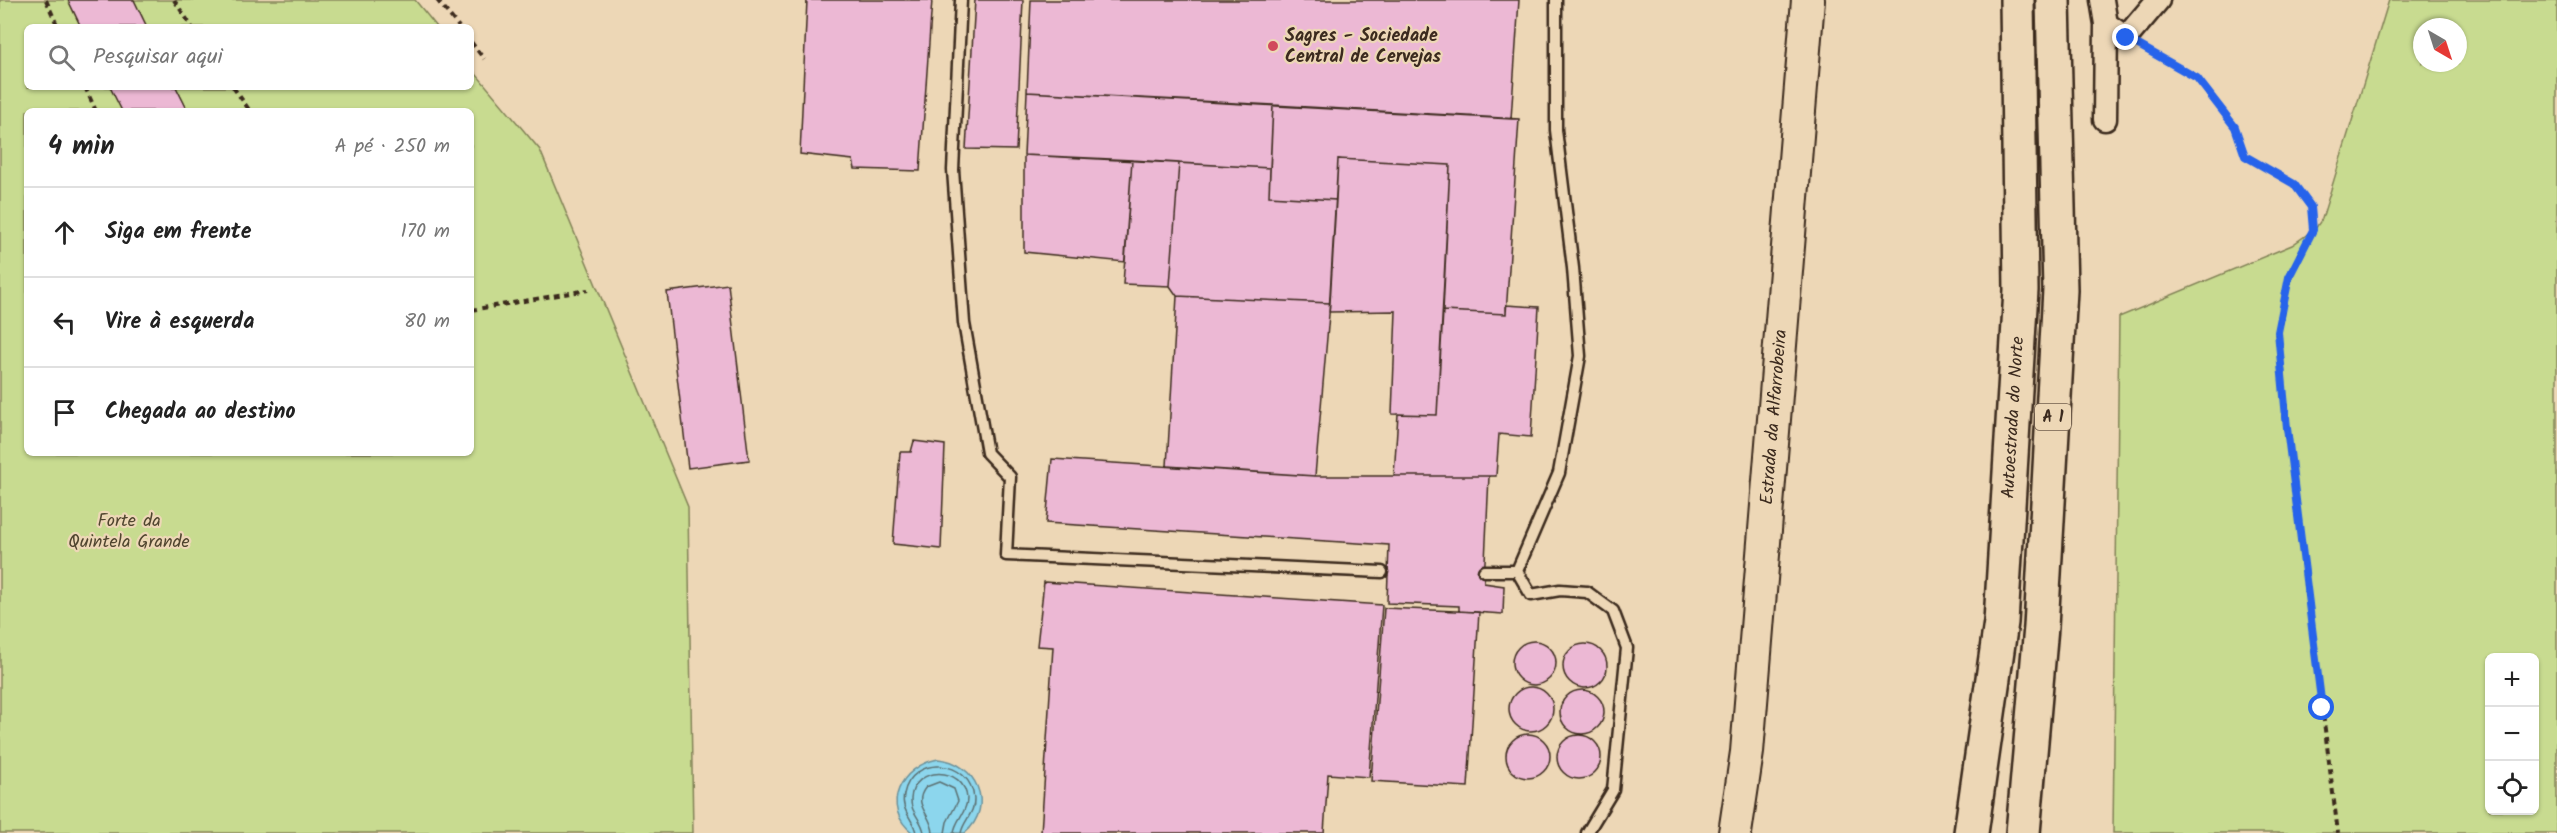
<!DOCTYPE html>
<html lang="pt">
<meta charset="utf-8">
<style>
:root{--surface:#fff;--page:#f6f6f6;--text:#222;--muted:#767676;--line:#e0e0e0}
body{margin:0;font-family:Kalam,sans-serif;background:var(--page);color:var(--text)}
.controls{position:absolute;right:18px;bottom:18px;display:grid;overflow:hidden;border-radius:9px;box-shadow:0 2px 4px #0004}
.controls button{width:54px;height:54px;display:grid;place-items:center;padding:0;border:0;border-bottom:2px solid var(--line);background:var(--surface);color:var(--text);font:30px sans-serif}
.compass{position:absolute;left:2413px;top:18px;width:54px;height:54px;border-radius:50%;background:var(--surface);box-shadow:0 2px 4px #0004;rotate:141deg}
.stop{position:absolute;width:18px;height:18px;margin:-14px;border:4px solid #2563eb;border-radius:50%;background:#fff}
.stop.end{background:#2563eb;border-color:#fff;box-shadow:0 2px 6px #0008}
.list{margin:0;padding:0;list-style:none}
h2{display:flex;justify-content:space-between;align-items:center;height:78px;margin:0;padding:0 24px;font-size:26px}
h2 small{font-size:20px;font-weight:400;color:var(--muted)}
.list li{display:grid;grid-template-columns:39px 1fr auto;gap:18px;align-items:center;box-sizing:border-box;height:90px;padding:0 24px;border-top:2px solid var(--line)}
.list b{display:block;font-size:22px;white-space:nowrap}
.list em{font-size:20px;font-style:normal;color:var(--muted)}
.icon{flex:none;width:33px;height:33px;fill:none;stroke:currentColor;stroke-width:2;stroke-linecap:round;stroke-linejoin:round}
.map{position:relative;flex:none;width:2557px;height:833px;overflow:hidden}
.search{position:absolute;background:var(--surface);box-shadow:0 2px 4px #0004;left:24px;top:24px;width:450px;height:66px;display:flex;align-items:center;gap:15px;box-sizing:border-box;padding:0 21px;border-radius:9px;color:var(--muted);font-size:22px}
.panel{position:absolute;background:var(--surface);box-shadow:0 2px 4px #0004;left:24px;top:108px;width:450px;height:348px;border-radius:9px}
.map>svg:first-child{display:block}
.green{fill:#c8db90;stroke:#828257;stroke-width:1.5;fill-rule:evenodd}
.water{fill:#8cd6ed;stroke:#6c919a;stroke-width:1.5}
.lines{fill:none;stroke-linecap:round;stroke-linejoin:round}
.shore{stroke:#5b6f71;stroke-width:1.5}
.building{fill:#ecb8d4;stroke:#3b2a1e;stroke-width:1.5}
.lane-casing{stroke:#3b2a1e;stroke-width:15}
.street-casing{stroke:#3b2a1e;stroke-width:27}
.secondary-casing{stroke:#3b2a1e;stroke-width:36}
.highway-casing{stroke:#3b2a1e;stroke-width:38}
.path{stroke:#3b2a1e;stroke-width:4;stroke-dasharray:6 4.5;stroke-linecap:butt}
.lane{stroke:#edd7b6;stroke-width:10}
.street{stroke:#edd7b6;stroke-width:22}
.secondary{stroke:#edd7b6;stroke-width:32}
.highway{stroke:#edd7b6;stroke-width:33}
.route{stroke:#2563eb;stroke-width:8}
.poi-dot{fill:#d1495b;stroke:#edd7b6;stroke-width:2}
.labels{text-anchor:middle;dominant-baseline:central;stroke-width:4.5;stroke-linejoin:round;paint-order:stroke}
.shield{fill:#edd7b6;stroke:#705e4c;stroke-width:1.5}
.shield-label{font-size:16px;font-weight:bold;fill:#3b2a1e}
.poi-label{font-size:18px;font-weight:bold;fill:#3b2a1e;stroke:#edd7b6;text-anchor:start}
.street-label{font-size:18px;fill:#3b2a1e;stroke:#edd7b6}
.park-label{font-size:18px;fill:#50452f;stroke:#edd7b6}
</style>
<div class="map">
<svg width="2557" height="833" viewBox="0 0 2557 833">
<rect width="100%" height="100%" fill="#edd7b6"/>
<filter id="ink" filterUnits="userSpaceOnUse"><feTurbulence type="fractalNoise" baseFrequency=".0167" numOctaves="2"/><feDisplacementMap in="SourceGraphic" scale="12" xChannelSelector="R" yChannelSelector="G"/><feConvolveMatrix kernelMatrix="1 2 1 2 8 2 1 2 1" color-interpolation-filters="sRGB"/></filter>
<g filter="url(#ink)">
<path class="green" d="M0,0h415l22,27h-410v60h444v-19l69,82 148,357 5,326h-693zM27,111h444v342h-444z
M2389,0h168v833h-444l6,-516 173,-72 23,-16 7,-10zM2422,27h36v36h-36zM2490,658h44v152h-44z"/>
<path class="water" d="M938,759c38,3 58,47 27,74h-52c-34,-26 -12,-67 25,-74z"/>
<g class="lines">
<path class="shore" d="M916,833c-2,-14 -16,-22 -12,-39 8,-40 67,-36 70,5 1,14 -11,22 -13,34
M924,833c-1,-13 -14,-20 -13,-34 2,-34 54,-34 56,0 0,14 -12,21 -13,34
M933,833c-1,-19 -22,-28 -7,-46l13,-5 15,7 4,12 -11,21 -2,11"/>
</g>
<path class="building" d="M68,0h66l13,27h-66z
M807,0h125l-12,171 -65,-2 -2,-9 -53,-6z
M975,0h48l-7,150 -50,-1z
M1031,0h488l-8,119 -484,-27z
M110,87h66l12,24h-66z
M1027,92l246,13 -3,63 -246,-13z
M1273,105l246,14 -13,195 -63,-3 7,-146 -112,-6 -2,41 -67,-4z
M1024,155l108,5 -7,102 -101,-10z
M1338,159l112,6 -13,250 -45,-1 4,-103 -67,1z
M1132,160l47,3 -9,123 -47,-2z
M1179,163l91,5 -1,28 67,4 -6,103 -153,-7 -7,-10z
M728,284l21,176 -61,8 -21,-176z
M1177,296l153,7 -15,173 -148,-10z
M1506,305l33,2 -8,130 -32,-3 -3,42h-102l4,-62 39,1 6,-104 63,3z
M914,441l31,4 -4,104 -48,-5 7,-92h11z
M1052,459l263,17h174l-5,107 20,3 -1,28 -44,-3v-5l-72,-3 2,-58 -343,-22z
M1044,582l338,23 -13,172 -41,-3 -4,59h-283l12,-186 -16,-1z
M1384,608l95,4 -11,175 -97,-6z
M1512 663a22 22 0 1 1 44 0a22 22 0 1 1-44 0Z
M1563 666a22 22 0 1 1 44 0a22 22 0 1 1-44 0Z
M1509 709a22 22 0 1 1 44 0a22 22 0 1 1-44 0Z
M1560 712a22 22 0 1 1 44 0a22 22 0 1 1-44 0Z
M1506 756a22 22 0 1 1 44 0a22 22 0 1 1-44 0Z
M1557 757a22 22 0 1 1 44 0a22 22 0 1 1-44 0Z"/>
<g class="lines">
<g class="lane-casing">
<path id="lane" d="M961,0l-8,170 11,153 23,130 23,24 -4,78 376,17
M1556,0v130l17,138 7,88 -21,117 -42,98 14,24 29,-5 27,2 26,19 14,37 -14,142 -26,43
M1484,571h33"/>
</g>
<g class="street-casing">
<path id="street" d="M2102,0l4,24 -1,95
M2106,24l20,14 32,-38"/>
</g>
<g class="secondary-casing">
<g id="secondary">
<path id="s1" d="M1735,833l12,-81 61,-752"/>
</g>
</g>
<g class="highway-casing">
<g id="highway">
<path id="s2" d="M1971,833l30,-211 20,-332 -4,-290"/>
<path d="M2023,833l18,-206 19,-337 -7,-290"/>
</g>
</g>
<path class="path" d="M46,0l12,27
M174,0l18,27
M437,0l22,27
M471,42l13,17
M2145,49l52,29 38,49 10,29 49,28 17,23 2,23 -24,47 -11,55 9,96 51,405
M85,87l11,24
M233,87l17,24
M471,310l117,-20"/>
<use href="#lane" class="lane"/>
<use href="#street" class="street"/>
<use href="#secondary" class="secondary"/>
<use href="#highway" class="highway"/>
</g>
</g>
<g class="lines" filter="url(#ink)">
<path class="route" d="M2126,38l71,40 38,49 10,29 49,28 17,23 2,23 -24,47 -11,55 9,96 35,280"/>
</g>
<circle class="poi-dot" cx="1273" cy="46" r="6"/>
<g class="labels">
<rect class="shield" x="2035" y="404" width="36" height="26" rx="4.5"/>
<g class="shield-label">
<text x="2053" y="417">A 1</text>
</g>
<g class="poi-label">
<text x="1285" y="36">Sagres - Sociedade<tspan x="1285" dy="21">Central de Cervejas</tspan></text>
</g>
<g class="street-label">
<text stroke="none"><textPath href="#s1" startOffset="418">Estrada da Alfarrobeira</textPath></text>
<text stroke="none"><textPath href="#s2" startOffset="418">Autoestrada do Norte</textPath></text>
</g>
<g class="park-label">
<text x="129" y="521">Forte da<tspan x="129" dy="21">Quintela Grande</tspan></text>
</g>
</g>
</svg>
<div class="controls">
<button>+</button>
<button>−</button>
<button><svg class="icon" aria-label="locate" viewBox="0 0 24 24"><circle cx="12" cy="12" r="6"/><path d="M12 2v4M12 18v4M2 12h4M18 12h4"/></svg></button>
</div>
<svg class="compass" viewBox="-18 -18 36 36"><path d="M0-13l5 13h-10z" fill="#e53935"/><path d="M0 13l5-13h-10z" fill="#767676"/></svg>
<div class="stop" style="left:2322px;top:708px"></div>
<div class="stop end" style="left:2126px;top:38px"></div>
<div class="search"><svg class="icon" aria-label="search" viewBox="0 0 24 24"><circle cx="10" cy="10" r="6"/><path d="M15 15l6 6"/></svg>Pesquisar aqui</div>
<section class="panel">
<h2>4 min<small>A pé · 250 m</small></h2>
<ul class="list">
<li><svg class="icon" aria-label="ahead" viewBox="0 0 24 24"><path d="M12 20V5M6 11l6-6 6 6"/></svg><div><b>Siga em frente</b></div><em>170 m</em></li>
<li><svg class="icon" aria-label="left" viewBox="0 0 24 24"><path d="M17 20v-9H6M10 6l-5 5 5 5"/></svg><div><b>Vire à esquerda</b></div><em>80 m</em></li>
<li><svg class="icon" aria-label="arrive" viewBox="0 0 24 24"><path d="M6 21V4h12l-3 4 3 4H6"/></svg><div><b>Chegada ao destino</b></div></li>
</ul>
</section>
</div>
